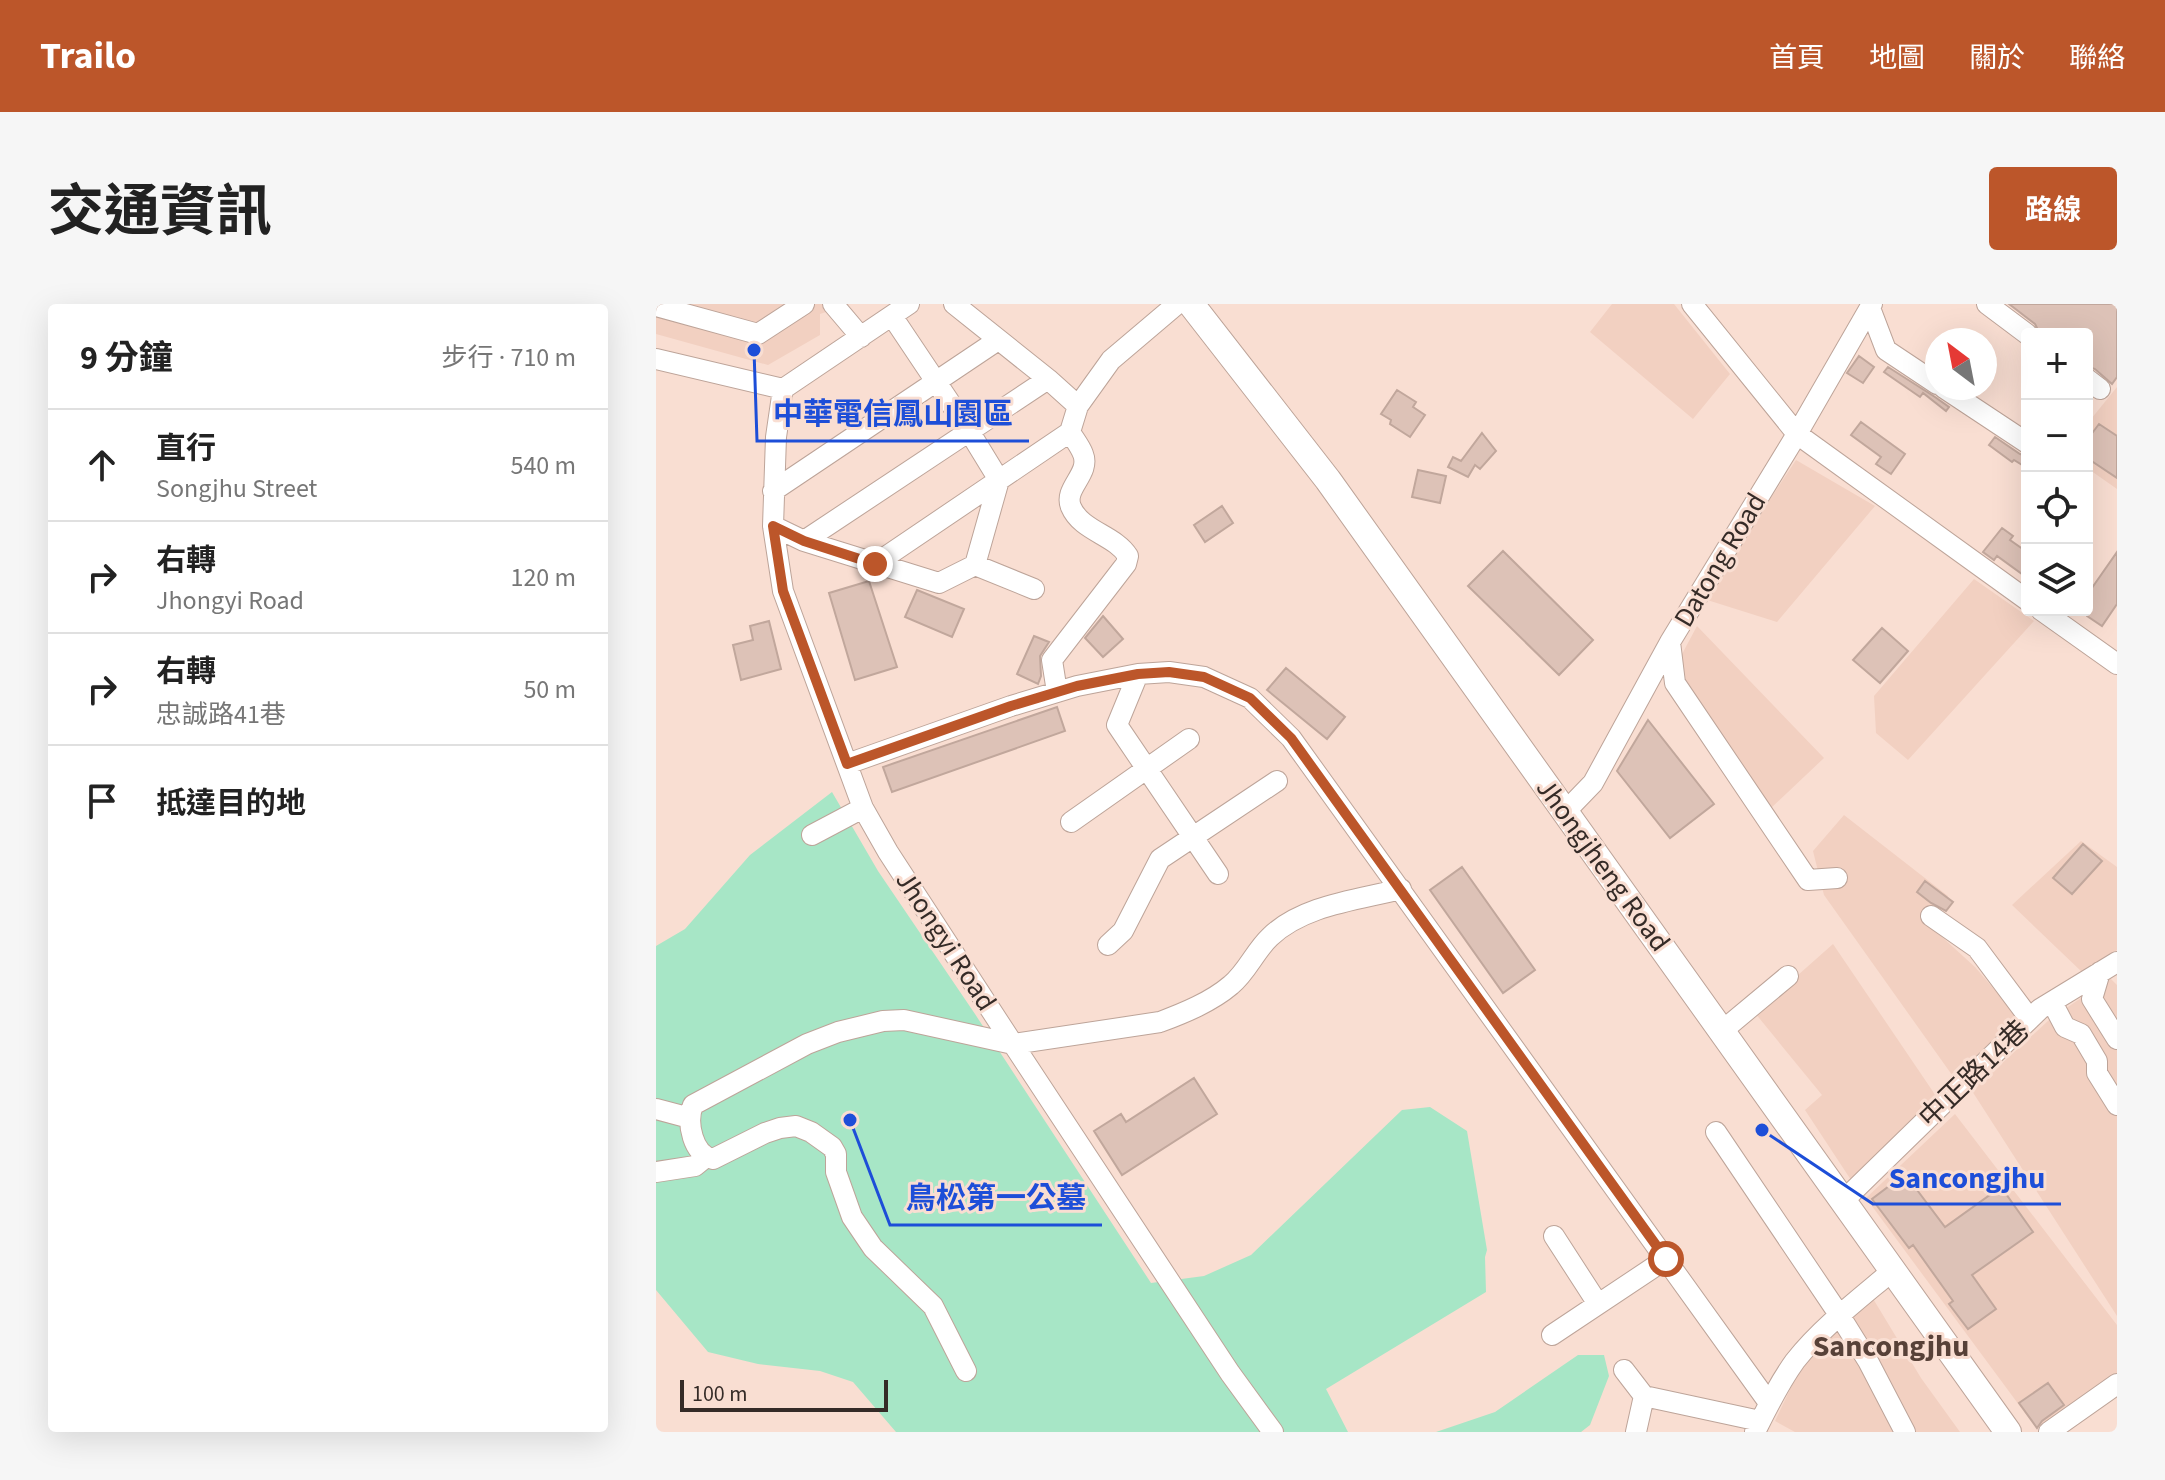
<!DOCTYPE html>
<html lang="zh-TW">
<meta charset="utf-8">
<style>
:root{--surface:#fff;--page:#f6f6f6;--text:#222;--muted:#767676;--line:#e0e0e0;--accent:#bc562a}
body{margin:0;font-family:"Source Sans 3","Noto Sans TC",sans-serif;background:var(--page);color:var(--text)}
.controls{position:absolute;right:24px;top:24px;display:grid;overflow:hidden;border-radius:8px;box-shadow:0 8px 32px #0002}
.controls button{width:72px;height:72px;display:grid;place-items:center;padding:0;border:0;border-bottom:2px solid var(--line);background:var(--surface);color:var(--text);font:40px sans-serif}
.compass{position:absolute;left:1269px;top:24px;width:72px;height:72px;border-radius:50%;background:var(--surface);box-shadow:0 8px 32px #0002;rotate:328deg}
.scale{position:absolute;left:24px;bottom:20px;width:208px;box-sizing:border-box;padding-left:8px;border:4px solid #352b27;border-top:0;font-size:22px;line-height:28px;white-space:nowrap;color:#352b27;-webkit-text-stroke:6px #f9ded2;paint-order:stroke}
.stop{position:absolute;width:24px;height:24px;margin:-18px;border:6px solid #bc562a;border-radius:50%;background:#fff}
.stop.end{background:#bc562a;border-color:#fff;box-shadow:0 2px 8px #0008}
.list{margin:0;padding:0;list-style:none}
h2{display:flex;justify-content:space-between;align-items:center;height:104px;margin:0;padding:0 32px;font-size:34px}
h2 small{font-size:26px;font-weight:400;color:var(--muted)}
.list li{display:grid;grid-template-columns:52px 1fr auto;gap:24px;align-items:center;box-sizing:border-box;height:112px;padding:0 32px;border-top:2px solid var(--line)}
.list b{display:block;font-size:30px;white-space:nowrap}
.list p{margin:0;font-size:26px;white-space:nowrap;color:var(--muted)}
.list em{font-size:26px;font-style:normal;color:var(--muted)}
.icon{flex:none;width:44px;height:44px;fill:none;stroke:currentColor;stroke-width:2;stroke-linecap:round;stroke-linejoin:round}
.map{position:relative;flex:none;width:1461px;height:1128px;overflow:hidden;border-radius:8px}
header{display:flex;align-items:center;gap:48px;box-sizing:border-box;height:112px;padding:0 40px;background:var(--accent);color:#fff}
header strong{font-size:38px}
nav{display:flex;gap:44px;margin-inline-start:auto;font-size:28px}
.intro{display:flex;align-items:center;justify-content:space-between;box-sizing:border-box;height:192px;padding:0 48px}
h1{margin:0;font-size:56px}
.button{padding:20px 36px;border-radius:8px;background:var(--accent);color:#fff;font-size:28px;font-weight:700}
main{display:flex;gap:48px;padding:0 48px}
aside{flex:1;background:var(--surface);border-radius:8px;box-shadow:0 8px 32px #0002}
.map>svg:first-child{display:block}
.built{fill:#f2d0c1}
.green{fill:#a7e6c6}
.building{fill:#ddc2b7;stroke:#c1a79c;stroke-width:2}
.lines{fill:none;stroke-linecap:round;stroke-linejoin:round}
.minor-casing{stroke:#bda499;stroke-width:22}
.major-casing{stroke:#bda499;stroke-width:28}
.minor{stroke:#fff;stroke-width:20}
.major{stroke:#fff;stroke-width:26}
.route{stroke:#bc562a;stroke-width:10}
.labels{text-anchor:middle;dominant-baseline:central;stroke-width:6;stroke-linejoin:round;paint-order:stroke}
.street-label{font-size:28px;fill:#352b27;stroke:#f9ded2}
.neighbourhood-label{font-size:30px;font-weight:bold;fill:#574138;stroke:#f9ded2}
.leader{fill:none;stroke:#1d4ed8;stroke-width:3}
.callout-dot{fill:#1d4ed8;stroke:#f9ded2;stroke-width:3}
.callout-label{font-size:30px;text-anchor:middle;font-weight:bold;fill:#1d4ed8;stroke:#f9ded2;stroke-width:6;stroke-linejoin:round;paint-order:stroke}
</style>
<header>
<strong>Trailo</strong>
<nav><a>首頁</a><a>地圖</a><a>關於</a><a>聯絡</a></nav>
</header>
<div class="intro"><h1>交通資訊</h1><a class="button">路線</a></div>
<main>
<aside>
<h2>9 分鐘<small>步行 · 710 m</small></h2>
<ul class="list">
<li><svg class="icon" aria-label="ahead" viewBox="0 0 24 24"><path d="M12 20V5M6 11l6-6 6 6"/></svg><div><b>直行</b><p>Songjhu Street</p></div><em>540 m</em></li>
<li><svg class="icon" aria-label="right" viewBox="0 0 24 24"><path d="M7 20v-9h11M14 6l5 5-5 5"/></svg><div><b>右轉</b><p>Jhongyi Road</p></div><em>120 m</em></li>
<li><svg class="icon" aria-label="right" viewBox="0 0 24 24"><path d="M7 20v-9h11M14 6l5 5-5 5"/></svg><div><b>右轉</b><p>忠誠路41巷</p></div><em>50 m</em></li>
<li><svg class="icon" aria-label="arrive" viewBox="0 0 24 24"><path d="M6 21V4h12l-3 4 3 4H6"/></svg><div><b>抵達目的地</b></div></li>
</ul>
</aside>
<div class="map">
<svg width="1461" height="1128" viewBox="0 0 1461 1128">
<rect width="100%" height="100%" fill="#f9ded2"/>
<path class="built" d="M0,0h194l-30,10v21l-52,30 -112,-31z
M956,0h62l56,70 -37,45 -103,-87z
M1461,83v102l-30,-21v-44z
M1140,156l79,46 -98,116 -73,-23z
M1318,275l60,42 -126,139 -32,-27 -2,-37z
M1041,322l127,132 -53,50 -88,-126 -2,-26z
M1188,511l104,81 -17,31 44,40 42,49 -60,66 -133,-187 -11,-44z
M1425,537l36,26v83l-35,22 -70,-67z
M1177,640l105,155 -85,84 -48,-73 17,-15 -67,-82z
M1454,674l7,7v331l-145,-225 77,-71z
M1299,810l162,211v48l-81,55 -170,-230z
M1216,993l49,81 39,54h-165l-20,-11 28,-59z"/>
<path class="green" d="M176,488l46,79 97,143 176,269 53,-7 47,-21 151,-145 28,-3 37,24 20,119 -2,7 1,35 -160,97 22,43h-452l-43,-50 -33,-11 -62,-7 -50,-12 -52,-62v-344l29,-17 65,-74z
M922,1051h26l5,21 -19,49 -9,7h-145l59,-20z"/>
<path class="building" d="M1353,0h108v73l-5,7 -17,-15 -8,-3v-32h-47l-5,-10z
M1203,52l15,11 -11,16 -16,-10z
M1232,63l47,30 14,10 -3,4 -23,-18 -3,4 -36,-25z
M741,86l19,12 -3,5 12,8 -15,22 -20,-13 1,-4 -10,-6z
M1205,118l44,32 -14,20 -15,-10 5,-7 -30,-22z
M1443,120l18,12v42l-30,-20v-18z
M826,129l14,18 -16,18 -5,-4 -7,12 -20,-10 5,-10 8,4z
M1339,133l25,17 7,2v12l-13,-8 -2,2 -23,-17z
M762,166l28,6 -6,27 -28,-6z
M566,202l11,17 -28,19 -11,-17z
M1346,224l11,8 -3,4 17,12v15l-5,7 -25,-18 -3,4 -11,-8z
M847,247l90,89 -34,35 -91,-89z
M1461,248v52l-15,22 -15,-10v-21z
M213,277l28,86 -42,13 -26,-87z
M261,286l47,19 -12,28 -47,-20z
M447,312l20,23 -20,18 -18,-19z
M113,317l12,48 -40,11 -8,-35 20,-5 -3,-14z
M1226,324l26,23 -28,32 -27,-23z
M378,332l15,6 -9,14 1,20 -3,8 -21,-10z
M630,364l59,49 -18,22 -60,-49z
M401,403l8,24 -173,61 -9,-25z
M992,416l66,84 -44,34 -53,-67z
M1427,540l19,17 -30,33 -19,-16z
M806,563l73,103 -32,23 -73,-103z
M1269,577l28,21 -7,9 -15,-8 -14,-11z
M538,774l23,36 -95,61 -28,-44 27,-17 5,8z
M1249,870l40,53 56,-40 32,45 -61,43 24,34 -28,20 -19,-25 4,-3 -40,-56 -4,3 -37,-49z
M1392,1079l16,22 -22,16 -5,7 -18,-25z"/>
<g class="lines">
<g class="minor-casing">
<path id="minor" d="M177,0l28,33
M298,0l94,75 30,27
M1036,0l105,130 230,166
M1331,0l40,30
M0,2l102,28 46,-30
M1214,4l16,42 51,34
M0,55l127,30 126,-85
M1431,75l13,10
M1288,84l83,55
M127,85l-7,48 -3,89 10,65 80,217 25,44 125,192 217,329 43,59
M117,187l225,-151
M117,222l31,15 135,42 36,-18 24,-85 -30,-49 -77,-115
M148,237l244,-162
M219,260l195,-132
M319,261l59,24
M1385,306l76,54
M1014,338l5,41 133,197 29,-2
M482,370l-21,51 101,149
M401,388l-5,-32 74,-96 2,-8c-13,-21 -47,-25 -57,-49 -8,-19 20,-33 12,-53 -3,-8 -9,-15 -13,-22l8,-26 33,-46 66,-56
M191,460l164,-58 66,-20 61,-12 31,-2 35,5 46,21 41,40 478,665
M909,508l28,-29 77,-141 127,-208 75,-130
M415,518l118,-83
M156,531l51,-27
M1275,612l46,32 53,71
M452,641l15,-14 37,-72 117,-78
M1444,668l-8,27 25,40
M1396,698l13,25 16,7 16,27v12l20,32
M1066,727l66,-55
M0,805l34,9
M1060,828l124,184 28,45 37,71
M0,868l39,-6 11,-9
M1186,898l198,-193 77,-47
M898,932l44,68
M896,1031l114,-76
M968,1066l20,26
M310,1067l-33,-65 -60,-58 -21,-31 -16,-45v-18l-4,-7 -21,-15 -15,-6 -16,2 -15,5 -52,26c-20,-4 -27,-36 -20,-54l114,-61 31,-12 45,-11 21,-1 109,24 147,-22c24,-9 51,-20 71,-37 16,-13 24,-34 39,-48 33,-32 88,-37 131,-48
M980,1128l8,-36 116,25
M1099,1128c12,-24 24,-49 40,-71 27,-34 64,-62 97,-90
M1393,1128l68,-48"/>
</g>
<g class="major-casing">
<path id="major" d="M535,0l137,176 680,952"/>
</g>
<use href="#minor" class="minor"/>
<use href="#major" class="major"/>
</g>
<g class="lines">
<path class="route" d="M219,260l-71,-23 -31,-15 10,65 64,173 164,-58 66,-20 61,-12 31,-2 35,5 46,21 41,40 375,521"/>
</g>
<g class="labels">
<g class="street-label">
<text transform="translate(1064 256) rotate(-59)">Datong Road</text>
<text transform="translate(947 561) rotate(54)">Jhongjheng Road</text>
<text transform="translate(290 637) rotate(57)">Jhongyi Road</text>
<text transform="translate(1318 770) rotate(-44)">中正路14巷</text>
</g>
<g class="neighbourhood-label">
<text x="1235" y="1042">Sancongjhu</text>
</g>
</g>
<path class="leader" d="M98 46L101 137H373M1106 826L1217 900H1405M194 816L234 921H446"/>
<g class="callout-dot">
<circle cx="98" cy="46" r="8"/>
<circle cx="1106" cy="826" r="8"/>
<circle cx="194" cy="816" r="8"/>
</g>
<g class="callout-label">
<text x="237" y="120">中華電信鳳山園區</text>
<text x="1311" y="884">Sancongjhu</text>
<text x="340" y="904">鳥松第一公墓</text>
</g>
</svg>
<div class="controls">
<button>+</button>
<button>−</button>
<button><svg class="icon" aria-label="locate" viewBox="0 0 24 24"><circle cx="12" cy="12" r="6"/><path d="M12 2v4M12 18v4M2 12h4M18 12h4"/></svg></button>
<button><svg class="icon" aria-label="layers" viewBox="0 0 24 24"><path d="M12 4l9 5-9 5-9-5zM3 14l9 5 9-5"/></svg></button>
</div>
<svg class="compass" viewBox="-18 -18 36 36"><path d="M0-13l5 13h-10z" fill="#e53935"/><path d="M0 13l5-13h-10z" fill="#767676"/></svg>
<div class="scale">100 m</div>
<div class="stop" style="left:1010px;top:955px"></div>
<div class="stop end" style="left:219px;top:260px"></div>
</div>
</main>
